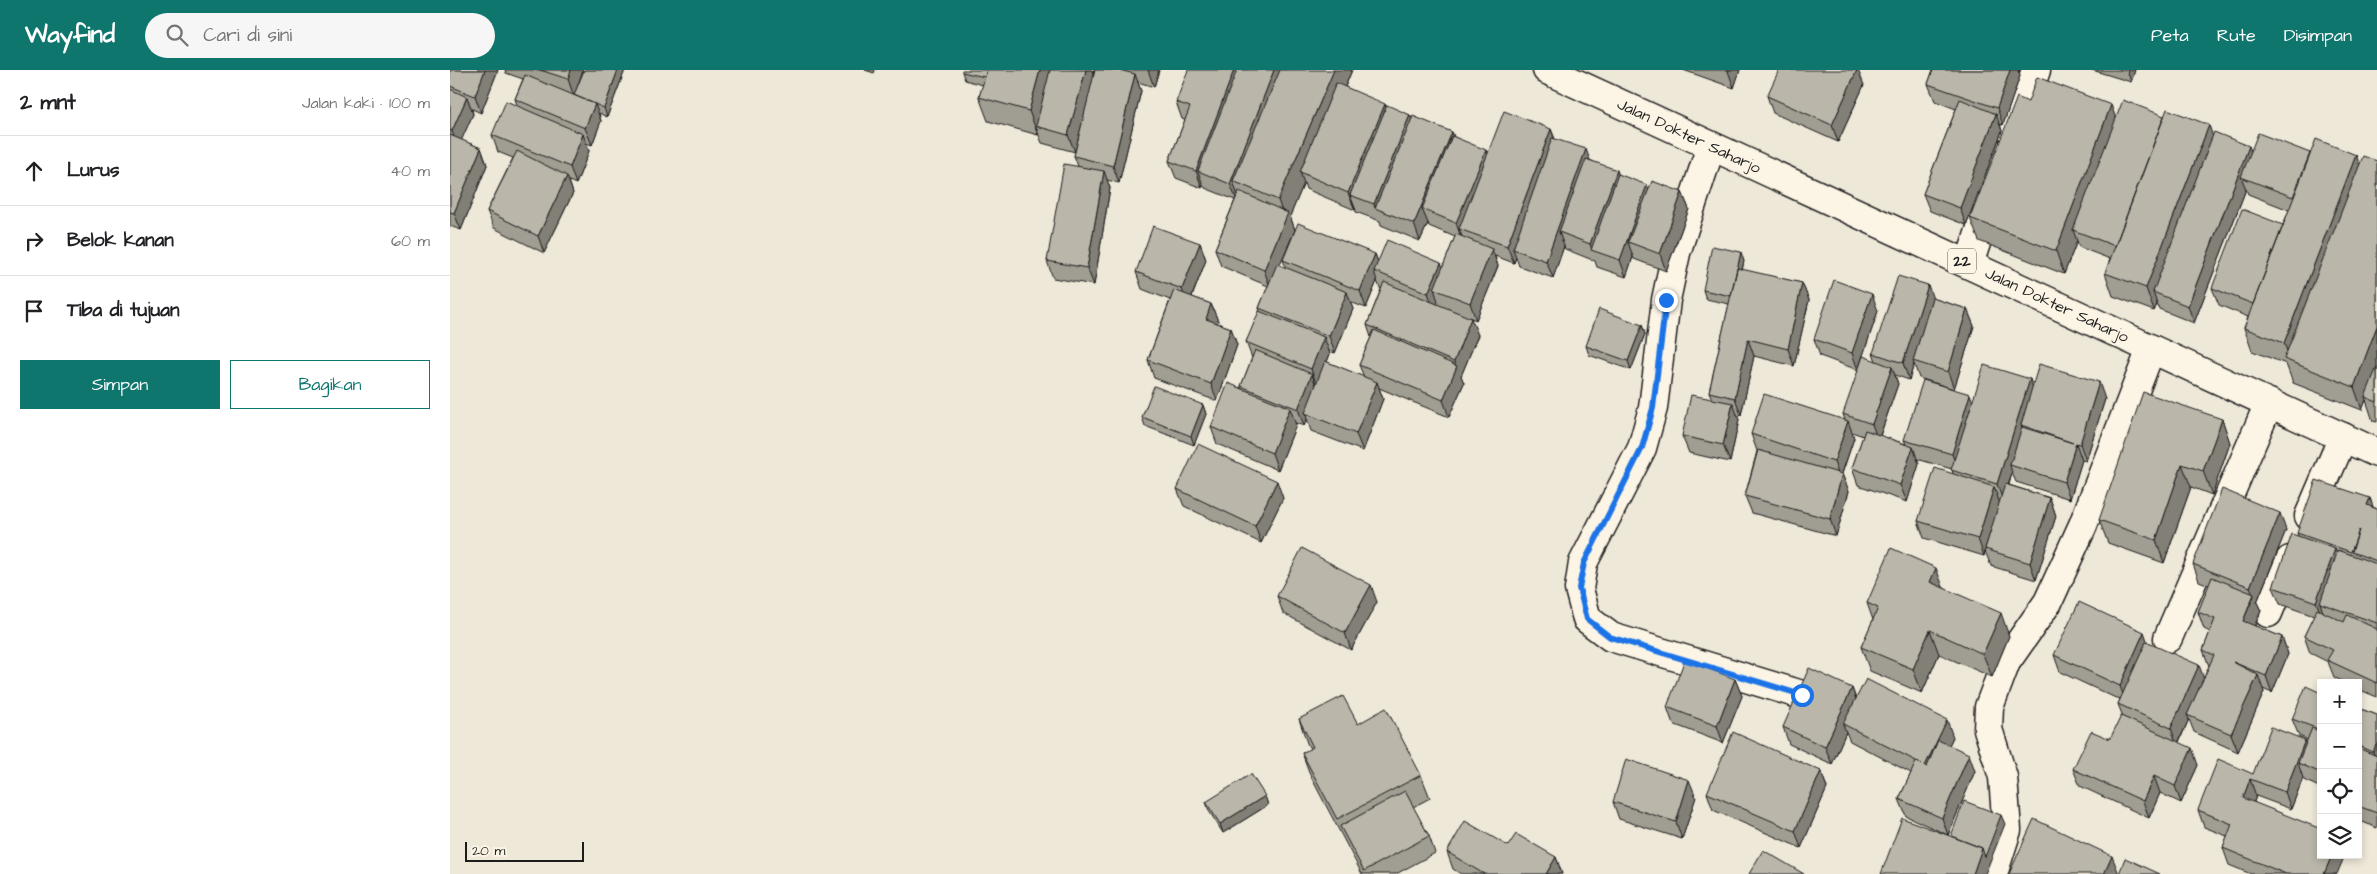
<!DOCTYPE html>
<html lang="id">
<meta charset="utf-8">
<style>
:root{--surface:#fff;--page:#f6f6f6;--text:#202124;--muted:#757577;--line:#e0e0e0;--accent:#0f766e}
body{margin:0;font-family:"Architects Daughter",sans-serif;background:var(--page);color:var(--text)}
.controls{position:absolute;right:15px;bottom:15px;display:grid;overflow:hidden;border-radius:0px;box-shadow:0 2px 8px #0003}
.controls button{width:45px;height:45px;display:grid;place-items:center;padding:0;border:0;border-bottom:1px solid var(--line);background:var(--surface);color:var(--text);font:25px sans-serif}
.scale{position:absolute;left:15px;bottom:12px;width:119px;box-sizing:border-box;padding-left:5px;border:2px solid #1c1c1c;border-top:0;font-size:14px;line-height:18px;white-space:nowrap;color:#1c1c1c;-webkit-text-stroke:4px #fcf5e5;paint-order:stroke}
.stop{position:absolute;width:15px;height:15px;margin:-11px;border:4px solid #1a73e8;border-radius:50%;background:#fff}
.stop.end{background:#1a73e8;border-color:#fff;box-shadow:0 1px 5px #0008}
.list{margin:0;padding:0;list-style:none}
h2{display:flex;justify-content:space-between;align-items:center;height:65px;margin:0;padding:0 20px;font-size:21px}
h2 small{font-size:16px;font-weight:400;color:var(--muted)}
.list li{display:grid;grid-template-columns:32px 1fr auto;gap:15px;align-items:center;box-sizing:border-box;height:70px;padding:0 20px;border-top:1px solid var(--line)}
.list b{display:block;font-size:19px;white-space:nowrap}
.list em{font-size:16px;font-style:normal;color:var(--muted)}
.actions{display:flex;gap:10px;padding:15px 20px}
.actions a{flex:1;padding:11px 0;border:1px solid var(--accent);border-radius:0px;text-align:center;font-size:18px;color:var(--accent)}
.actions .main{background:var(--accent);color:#fff}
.icon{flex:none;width:28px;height:28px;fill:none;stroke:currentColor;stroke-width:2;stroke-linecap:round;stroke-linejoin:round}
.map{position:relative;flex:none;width:1927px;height:804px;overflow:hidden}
header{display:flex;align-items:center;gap:30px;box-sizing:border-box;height:70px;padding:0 25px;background:var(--accent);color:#fff}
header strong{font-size:24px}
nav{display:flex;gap:28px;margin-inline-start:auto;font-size:18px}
.search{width:350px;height:45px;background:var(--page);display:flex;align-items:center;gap:12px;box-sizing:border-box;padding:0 18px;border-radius:28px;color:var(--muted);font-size:19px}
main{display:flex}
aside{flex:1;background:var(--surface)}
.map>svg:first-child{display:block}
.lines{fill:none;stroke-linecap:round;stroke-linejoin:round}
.minor-casing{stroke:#1c1c1c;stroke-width:31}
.highway-casing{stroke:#1c1c1c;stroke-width:31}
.minor{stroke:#fcf5e5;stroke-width:28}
.highway{stroke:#fcf5e5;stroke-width:28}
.wall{fill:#a09d92;stroke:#1c1c1c;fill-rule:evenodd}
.shaded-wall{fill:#827f77;stroke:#1c1c1c}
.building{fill:#bab6aa;stroke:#1c1c1c}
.route{stroke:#1a73e8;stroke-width:6}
.labels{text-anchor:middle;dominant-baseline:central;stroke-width:4;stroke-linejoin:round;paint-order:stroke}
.shield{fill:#fcf5e5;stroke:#5f5d58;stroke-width:1}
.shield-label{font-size:15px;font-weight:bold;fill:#1c1c1c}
.street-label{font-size:16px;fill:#1c1c1c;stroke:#fcf5e5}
</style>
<header>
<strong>Wayfind</strong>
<div class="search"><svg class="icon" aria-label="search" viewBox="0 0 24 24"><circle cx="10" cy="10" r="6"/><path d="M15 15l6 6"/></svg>Cari di sini</div>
<nav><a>Peta</a><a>Rute</a><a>Disimpan</a></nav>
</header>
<main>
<aside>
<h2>2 mnt<small>Jalan kaki · 100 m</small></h2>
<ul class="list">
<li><svg class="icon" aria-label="ahead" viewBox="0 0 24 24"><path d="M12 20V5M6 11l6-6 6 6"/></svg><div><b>Lurus</b></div><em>40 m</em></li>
<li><svg class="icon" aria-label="right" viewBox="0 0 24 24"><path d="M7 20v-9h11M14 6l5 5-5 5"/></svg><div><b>Belok kanan</b></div><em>60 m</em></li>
<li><svg class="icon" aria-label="arrive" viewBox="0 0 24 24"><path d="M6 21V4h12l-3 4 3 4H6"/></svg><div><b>Tiba di tujuan</b></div></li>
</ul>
<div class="actions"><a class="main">Simpan</a><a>Bagikan</a></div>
</aside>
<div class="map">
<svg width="1927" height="804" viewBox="0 0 1927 804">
<rect width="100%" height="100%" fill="#eee8d9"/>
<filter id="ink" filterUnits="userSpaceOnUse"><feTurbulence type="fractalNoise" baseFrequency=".02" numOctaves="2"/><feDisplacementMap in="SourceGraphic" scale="10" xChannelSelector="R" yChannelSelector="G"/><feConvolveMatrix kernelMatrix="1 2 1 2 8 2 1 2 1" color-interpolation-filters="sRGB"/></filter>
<g filter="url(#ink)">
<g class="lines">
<g class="minor-casing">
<path id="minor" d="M1563,65l23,-65
M1261,76l-35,107 -10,47 -13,108 -11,40 -59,115 -4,26 8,30 24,18 191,58
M1519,194l20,-60
M1859,446l34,-79
M1818,543l22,-53
M1718,568l101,-235
M1543,804l14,-44 -4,-53 -15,-48 1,-22 17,-45 42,-60 35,-77 68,-176"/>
</g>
<g class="highway-casing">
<path id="highway" d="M1097,0l830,383"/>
</g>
<use href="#minor" class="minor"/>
<use href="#highway" class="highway"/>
</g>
<path class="wall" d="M0,0h48l-17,43 -9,-4 1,5 -12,26 20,8 6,17 -26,65 -11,-4z
M55,0h78l-9,25 10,-25h41l-18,47 -8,-4 2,8 -9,24 -6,-2 3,8 -13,33 -7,-3 4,12 -29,60 -50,-25 -7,-17 26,-53 -15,-6 -6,-17 25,-30 -2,-6 8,-20 -17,-6z
M415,0h10l-1,3z
M642,0l1,4 1,-4h-1h66l-5,17 -16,-5 3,9 -22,92 -12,-3 3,8 -16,97 -41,-7 -6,-17 31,-95 -4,-10 6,-24 -5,20 -33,-9 -4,-10v2l-50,-14 -9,-24 4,-12 -18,-5 -3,-8z
M902,0l-7,17 41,20 24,8 2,4 40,13 2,5 34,16 63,-24 4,10 35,21 28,14 31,15 33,3 7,17 -23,62 -32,-12 -1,-2 -7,20 -29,-10 -2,-6 -30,-12 -1,-3 -11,32 -34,-12 -3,-9 -2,6 -19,-7 3,10 -22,54 -7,-3 9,18 -17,41 3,7 -15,34 -70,-29 4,11 -20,52 -52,-20 -4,-12 -3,7 -9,-3 1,2 -18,45 -61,-26 -6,-17 30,-39v-2l11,-28 -6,-16 14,-30 -1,-4 9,-22 -47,-20 -6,-17 20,-49 -30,-12 -2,-3 -1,3 -26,-10 -7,-17 16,-41 -3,-1 -6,-17zM854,113l2,6 49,21v-2l1,4 24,9 1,4 39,16 8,-18 1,3 26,11 -12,30 -65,-5 -3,-8 -92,6 3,8 -7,-3 16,-35 -5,-14zM927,211l3,7 1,1 -14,36 4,12 -12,28 5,12 -37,-15 3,-8 -1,-3 6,2 18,-44 -3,-7 16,6z
M1233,0h57l-6,18z
M1483,0h87v1h-2l2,5 -17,49 -3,-1 2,7 -36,94 -36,-14 -7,-17 33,-85 -21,-8 -7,-17z
M1642,0h43l-4,12z
M1414,15l-26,57 -65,-29 -6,-17z
M1578,32l185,34 38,15 105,4 3,9 18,-3v261l-4,-1 -7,-21 -4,10 -69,-27 -7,-19 -34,-13 -8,-23 4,-11 -29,-12 -7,-17 71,-63 6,-15 -41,-16 -2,-5 -52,134 -35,-14 -2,-5 -3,7 -41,-15 -8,-23 5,-14 -31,-12 -2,-6 -13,33 -85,-33 -9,-23z
M750,173l6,17 -14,37 19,7 7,17 -1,2 14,5 6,17 -20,56 -63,-23 -6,-18 22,-60 -28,-11 -6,-17z
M1294,191l-2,9 60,13 7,17 -15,66 -40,-10 -13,59 -4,-1 2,6 -9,42 -41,-9 -7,-17 30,-37 -3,-7 20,-88 -23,-5 -3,-9z
M1482,228l35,11 7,17 -20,63 -35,-11 -5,-14 -5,16 -14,-5 3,9 -18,52 26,8 -2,-4 69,-38 60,-16 72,13 -19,62 -4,-1 -12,39 -54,-17 -4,-9 -3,12 41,13 6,18 -20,64 -45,-14 -6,-15 -1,5 -60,-18 -6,-17 35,-47 -1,-5 -35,-10 2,5 -12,38 -49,-17 -6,-17 11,-32 -11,-4 2,6 -12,36 7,17 -13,45 -84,-23 -7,-17 12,-45 -6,-17 94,-14 -2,-6 33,-53 -3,-8z
M1428,241l-20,59 -38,-14 -6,-17z
M1192,255l3,9 -14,36 -42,-15 -3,-9z
M753,335l3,9 -12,31 -49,-19 -3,-9z
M1772,349l8,24 -18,52 -21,-8 -27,76 -56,-20 -9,-23z
M727,419l106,9 -22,45 -77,-37z
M1920,428l3,9 4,2v188l-19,-8v-6h-13l-11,-6 -6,-15 -18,-9 -6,-17 10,-20 -34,-12 -7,-17 25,-51 -1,-3z
M1836,460l-29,72 4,9 -6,15 27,11 6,17 -16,39 -9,-4 1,3 -26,60 -44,-20 -5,-13 -10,23 19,23 -17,38 -21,-10 -11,25 -69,-32 -7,-17 37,-30 13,-22 -5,-13 2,-4 -60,-28 -6,-17 90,-23 3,10 57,36 5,-12 -6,-16 7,-18 -6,-3 -6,-17 11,-27 -10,-4 -6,-17z
M1493,517l66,49 -17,41 -53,-23 -17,39 -52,-22 -9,-24 12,-27 -6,-17z
M827,526l100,6 -26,48 -68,-37z
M1285,609l7,17 -19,47 -50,-19 -6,-17z
M1402,618l4,11 97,38 -4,8 26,26 -27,64 -42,-19 -7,-17 12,-26 -61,-32 -4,-9 -14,32 -43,-20 -6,-17z
M1871,623v103l-3,-8 1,-1 -15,-7 -1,-2 -12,31 -35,-13 -2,6 83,72h-86l-22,-9 -6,-17 4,-12 -23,-9 -6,-17 107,-70 1,3 2,-3 -9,-4 -7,-17z
M1908,638l19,7v113l-19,-8z
M849,649l59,5 63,51 9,23 -17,9 16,29 6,17 -39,21h-34l-51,-97 -9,-24 8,-4 -3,-6z
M1371,701l6,17 -26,60 -88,-38 -6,-17z
M815,726l3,9 -45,28 -14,-22 -3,-9z
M1246,727l-14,42 -63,-20 -6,-17z
M1058,776l48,11 6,17h-101l-8,-5 -6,-17z"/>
<path class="shaded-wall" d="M35,0h13l-17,43 -6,-17z
M121,0h12l-9,27 -6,-18z
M168,0h7l-18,47 -3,-9z
M590,0h15l-19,56 2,7v2l-9,-24z
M636,0h6l2,7 -19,75 -7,-17z
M698,0h11l-5,17z
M784,0h13l-49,101 5,14 -1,3 -6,-17z
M824,0h13l-54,111 5,15 -1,5 -7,-17z
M884,0h18l-45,105 -7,-3 4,11 -14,33 5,14 -25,57 -6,-17 21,-50 -7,-20z
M1278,0h12l-6,18 -6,-17z
M1407,0h1l6,15 -26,57 -6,-17z
M1560,0h8l2,6 -17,49 -6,-17z
M1677,0h8l-4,12z
M685,4l6,17 -22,92 -6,-17z
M17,27l6,17 -15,34 -6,-17z
M145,34l6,17 -9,24 -7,-17z
M935,34l6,17 -41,74 5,13v2l-7,-17z
M1661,35l9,24 -47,101 4,11 -13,33 -8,-23z
M1546,44l6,17 -36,94 -6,-17z
M960,45l7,17 -42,76 -1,-4z
M1759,55l8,24 -64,143 4,12 -3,7 -8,-23z
M1101,59l6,17 -44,103 3,8 -2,6 -7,-17z
M1002,62l6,17 -36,60 6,14 -8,18 -6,-17z
M133,64l6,17 -13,33 -6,-17z
M1799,76l7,17 -15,14 5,12 -52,134 -6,-17z
M31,78l6,17 -26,65 -7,-17z
M1136,79l6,17 -33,66 5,14 -11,32 -7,-17z
M1036,80l7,17 -34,62 4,10 -1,1 -6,-17z
M1906,85l9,24 -74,183 -7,-19z
M1167,100l6,17 -31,63 -2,-6z
M654,101l6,17 -16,97 -7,-17z
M117,106l6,17 -29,60 -6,-17z
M1197,115l6,17 -25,40 5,15 -7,20 -6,-17z
M1232,122l7,17 -23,62 -6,-17z
M750,173l6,17 -18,46 -6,-17z
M1042,179l6,17 -22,54 -6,-17z
M1291,182l3,9 -9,44 -4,-9z
M925,184l6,17h-7l3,10 -11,27 -6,-17z
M991,193l6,17 -13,9 4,12 -4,9 -6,-17z
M1352,213l7,17 -15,66 -6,-17z
M1478,215l6,17 -21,59 1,3 -5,16 -6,-17z
M897,222l6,17 -18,44 -6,-17z
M1422,224l6,17 -20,59 -6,-17z
M761,234l7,17 -6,15 -6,-17z
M1517,239l7,17 -20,63 -6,-17z
M1021,248l7,17 -17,41 3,7 -15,34 -6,-17 13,-32 -2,-6z
M1192,255l3,9 -14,36 -3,-9z
M1927,256v46l-12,25 1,3 -4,10 -8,-23z
M781,258l6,17 -20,56 -6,-17z
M874,267l6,17 -13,32 -6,-17z
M1298,269l6,17 -13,59 -6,-17z
M1442,297l6,17 -20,57 -6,-17z
M862,304l6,17 -13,22 2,6 -3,7 -6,-17z
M1580,309l6,18 -15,28 3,10 -14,30 2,8 -9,28 -6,-17z
M927,312l6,17 -20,52 -7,-17z
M1649,312l6,17 -19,62 -6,-17z
M1520,324l6,17 -18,60 -6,-17z
M1283,333l6,17 -9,42 -7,-17z
M753,335l3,9 -12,31 -3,-9z
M840,338l6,17 -18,45 -6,-17z
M1772,349l8,24 -18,52 -9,-24z
M1398,351l6,17 -14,41 -6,-17z
M1626,373l6,17 -12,39 -6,-17z
M1463,377l6,17 -12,38 -7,-17z
M1732,394l9,23 -27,76 -8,-23z
M1392,404l7,17 -13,45 -6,-17z
M827,411l6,17 -22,45 -6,-17z
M1544,417l6,17 -15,45v2l-1,5 -6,-17z
M1600,428l6,18 -20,64 -6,-17z
M1920,428l6,18 -9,-11z
M1830,443l6,17 -29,72 4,9 -12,27 -6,-17 11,-25 -4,-9z
M1885,479l6,17 -21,37 4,12 -1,4 -7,-17z
M1486,498l9,24 -15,-10z
M921,515l6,17 -26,48 -6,-17z
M1551,543l8,23 -17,41 -9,-23z
M1480,560l9,24 -17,39 -9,-24z
M1694,562l6,17 -24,54 -6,-17z
M1832,567l6,17 -16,39 -6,-17z
M1749,595l6,17 -18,33 2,4 -12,26 -6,-17z
M1808,605l6,17 -26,60 -7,-18z
M1285,609l7,17 -19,47 -6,-17z
M1402,618l6,17 -15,19 3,8 -14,32 -7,-17z
M1497,650l6,17 -22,46 -6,-17z
M1855,670l6,17 -13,6 5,15 -12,31 -6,-17z
M1927,672v20l-4,-10z
M1742,678l6,17 -17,38 -6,-17z
M1519,684l6,17 -27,64 -6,-17z
M1371,701l6,17 -26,60 -6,-17z
M1704,706l6,17 -11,25 -6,-17z
M1800,709l6,17 -7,19 -6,-17z
M1239,710l7,17 -14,42 -6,-17z
M815,726l3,9 -45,28 -3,-9z
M1551,745l4,9 -20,50h-12l9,-26z
M1882,785h13l-8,19h-13z
M1662,786l7,18h-15z
M1106,787l6,17h-16z"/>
<path class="building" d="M0,0h35l-10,26 -25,-10z
M90,0h31l-3,9z
M134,0h34l-14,38 -30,-13z
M512,0h25l-2,7 -23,-5z
M537,0h53l-11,41 -50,-14z
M600,0h36l-18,65 -32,-9z
M645,0h24l16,4 -22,92 -39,-10z
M738,0h46l-38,101 -27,-10 21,-54 -14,-5z
M787,0h37l-44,114 -32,-13z
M830,0h54l-56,130 -45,-19z
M1329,0h78l-25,55 -65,-29z
M1483,0h77l-13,38 -69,-24z
M75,5l70,29 -10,24 -70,-29z
M1587,7l74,28 -55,146 -86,-33 47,-121 11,5z
M886,13l49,21 -37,89 -48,-21z
M0,19l17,8 -15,34 -2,-1z
M1510,29l36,15 -36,94 -37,-14z
M1673,30l41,16 -49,130 -42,-16z
M56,31l77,33 -13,33 -78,-32z
M937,35l23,10 -36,89 -24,-9z
M1717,39l42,16 -63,163 -41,-15z
M1054,41l47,18 -44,117 -48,-17z
M963,46l39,16 -38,92 -39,-16z
M1764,62l35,14 -61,160 -35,-14z
M1808,63l52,20 -17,44 -52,-20z
M0,65l31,13 -27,65 -4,-1z
M1002,66l34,14 -30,73 -34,-14z
M1102,68l34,11 -40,112 -33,-12z
M1866,69l40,16 -72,188 -40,-15z
M67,81l50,25 -29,60 -51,-25z
M1913,86l14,5v165l-23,61 -70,-28z
M1136,89l31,11 -27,74 -31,-12z
M614,94l40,7 -17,97 -40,-7z
M1168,104l29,11 -27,75 -29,-10z
M1202,111l30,11 -22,62 -32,-12z
M789,121l49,22 -24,57 -49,-21z
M1792,139l41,16 -30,79 -41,-16z
M848,153l77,31 -15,37 -77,-31z
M703,156l47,17 -18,46 -46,-17z
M1006,164l36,15 -22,54 -36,-14z
M937,170l54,23 -13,30 -54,-22z
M1262,176l29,6 -10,44 -28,-6z
M827,194l70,28 -18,44 -70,-28z
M1287,198l65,15 -14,66 -40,-10 -13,59 -26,-6z
M1448,206l30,9 -25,78 -30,-10z
M1384,210l38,14 -20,59 -38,-14z
M934,212l87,36 -17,44 -87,-37z
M724,220l37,14 -5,15 25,9 -20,56 -63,-24z
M1482,228l35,11 -19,63 -35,-11z
M1149,239l43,16 -14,36 -42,-15z
M809,241l65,26 -13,32 -65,-27z
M924,260l83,36 -14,34 -84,-35z
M805,280l57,24 -14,35 -57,-23z
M1413,286l29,11 -20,57 -29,-10z
M875,291l52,21 -21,52 -51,-21z
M1589,294l60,18 -19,62 -4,-1 -12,39 -54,-17 12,-38 51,16 -52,-18z
M1534,295l46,14 -33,105 -46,-14z
M1927,297v35l-12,-5z
M1473,310l47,14 -18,60 -48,-14z
M778,313l62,25 -18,45 -61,-26z
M704,316l49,19 -12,31 -49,-19z
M1693,322l79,27 -19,52 -21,-7 -26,76 -57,-20z
M1314,324l84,27 -14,41 -83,-28z
M1241,325l42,8 -10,42 -41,-9z
M1415,360l48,17 -13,38 -48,-17z
M748,374l79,37 -22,45 -78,-37z
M1308,380l84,24 -12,45 -85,-23z
M1485,398l59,19 -16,52 -60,-18z
M1866,410l54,18 -3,7 10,4v52l-25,-9 7,-22 -8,22 -54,-19z
M1555,414l45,14 -20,65 -45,-14z
M1772,419l58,24 -30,74 -57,-23z
M1842,464l43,15 -19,53 -43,-15z
M852,478l69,37 -26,48 -68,-37z
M1441,478l45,20 -6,14 71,31 -18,41 -53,-24 -17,39 -52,-22 17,-39 -11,-5z
M1888,480l39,14v59l-57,-20z
M1762,507l42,17 -11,27 39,16 -16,39 -33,-14 25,13 -27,59 -44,-19 27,-60 -11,-5 12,-31 -17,-7z
M1629,532l65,30 -24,54 -66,-31z
M1867,539l27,13 3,-7 30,14v54l-50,-23 6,-10 -29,-14z
M1696,572l53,23 -28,63 -53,-24z
M1235,589l50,20 -18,47 -50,-19z
M1359,598l43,20 -27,59 -42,-20z
M1416,609l81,41 -22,46 2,1 11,-27 31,14 -27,64 -43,-19 17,-37 6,2 -79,-40z
M1856,616l15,7v37l-29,-11z
M893,626l15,28 28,-16 35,67 -84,44 -35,-66 11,-6 -14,-28z
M1908,638l19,7v27l-4,10 -15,-6z
M1671,646l71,32 -17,38 -21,-10 -11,25 -70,-32 18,-38 19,8z
M1821,657l34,13 -20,52 -35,-13 -7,19 78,31v26h11l-8,19h-38l-63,-26 9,-24 -34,-14 20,-51 35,15z
M1862,658l9,4v41l-23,-10z
M1283,662l88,39 -26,60 -88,-38z
M1908,678l19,8v57l-19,-7z
M1176,689l63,21 -13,42 -63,-20z
M801,704l14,22 -45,28 -14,-22z
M1871,712v8l-3,-2z
M955,721l24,45 -65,35 -24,-45z
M1514,731l37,14 -16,42 -3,-9 -31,-12z
M1452,748l80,30 -9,26h-92z
M1584,749l78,37 -8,18h-95z
M1015,751l43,25 8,-12 40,23 -10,17h-62l-37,-22z
M1313,780l41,24h-55z
M1675,788l35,16h-41z"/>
</g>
<g class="lines" filter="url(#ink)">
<path class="route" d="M1216,230l-13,108 -11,40 -58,115 -5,25 8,31 23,18 192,58"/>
</g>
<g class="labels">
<rect class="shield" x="1498" y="178.5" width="28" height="25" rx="4"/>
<g class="shield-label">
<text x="1512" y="191">22</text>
</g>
<g class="street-label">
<text transform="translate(1239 66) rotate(25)">Jalan Dokter Saharjo</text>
<text transform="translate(1607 235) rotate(25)">Jalan Dokter Saharjo</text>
</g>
</g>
</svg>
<div class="controls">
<button>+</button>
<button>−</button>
<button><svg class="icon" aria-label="locate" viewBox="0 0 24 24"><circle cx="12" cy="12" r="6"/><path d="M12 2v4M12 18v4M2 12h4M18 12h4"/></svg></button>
<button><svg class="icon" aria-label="layers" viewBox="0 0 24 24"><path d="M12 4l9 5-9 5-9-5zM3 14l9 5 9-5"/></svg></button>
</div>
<div class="scale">20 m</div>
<div class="stop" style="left:1352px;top:625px"></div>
<div class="stop end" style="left:1216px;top:230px"></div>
</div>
</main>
